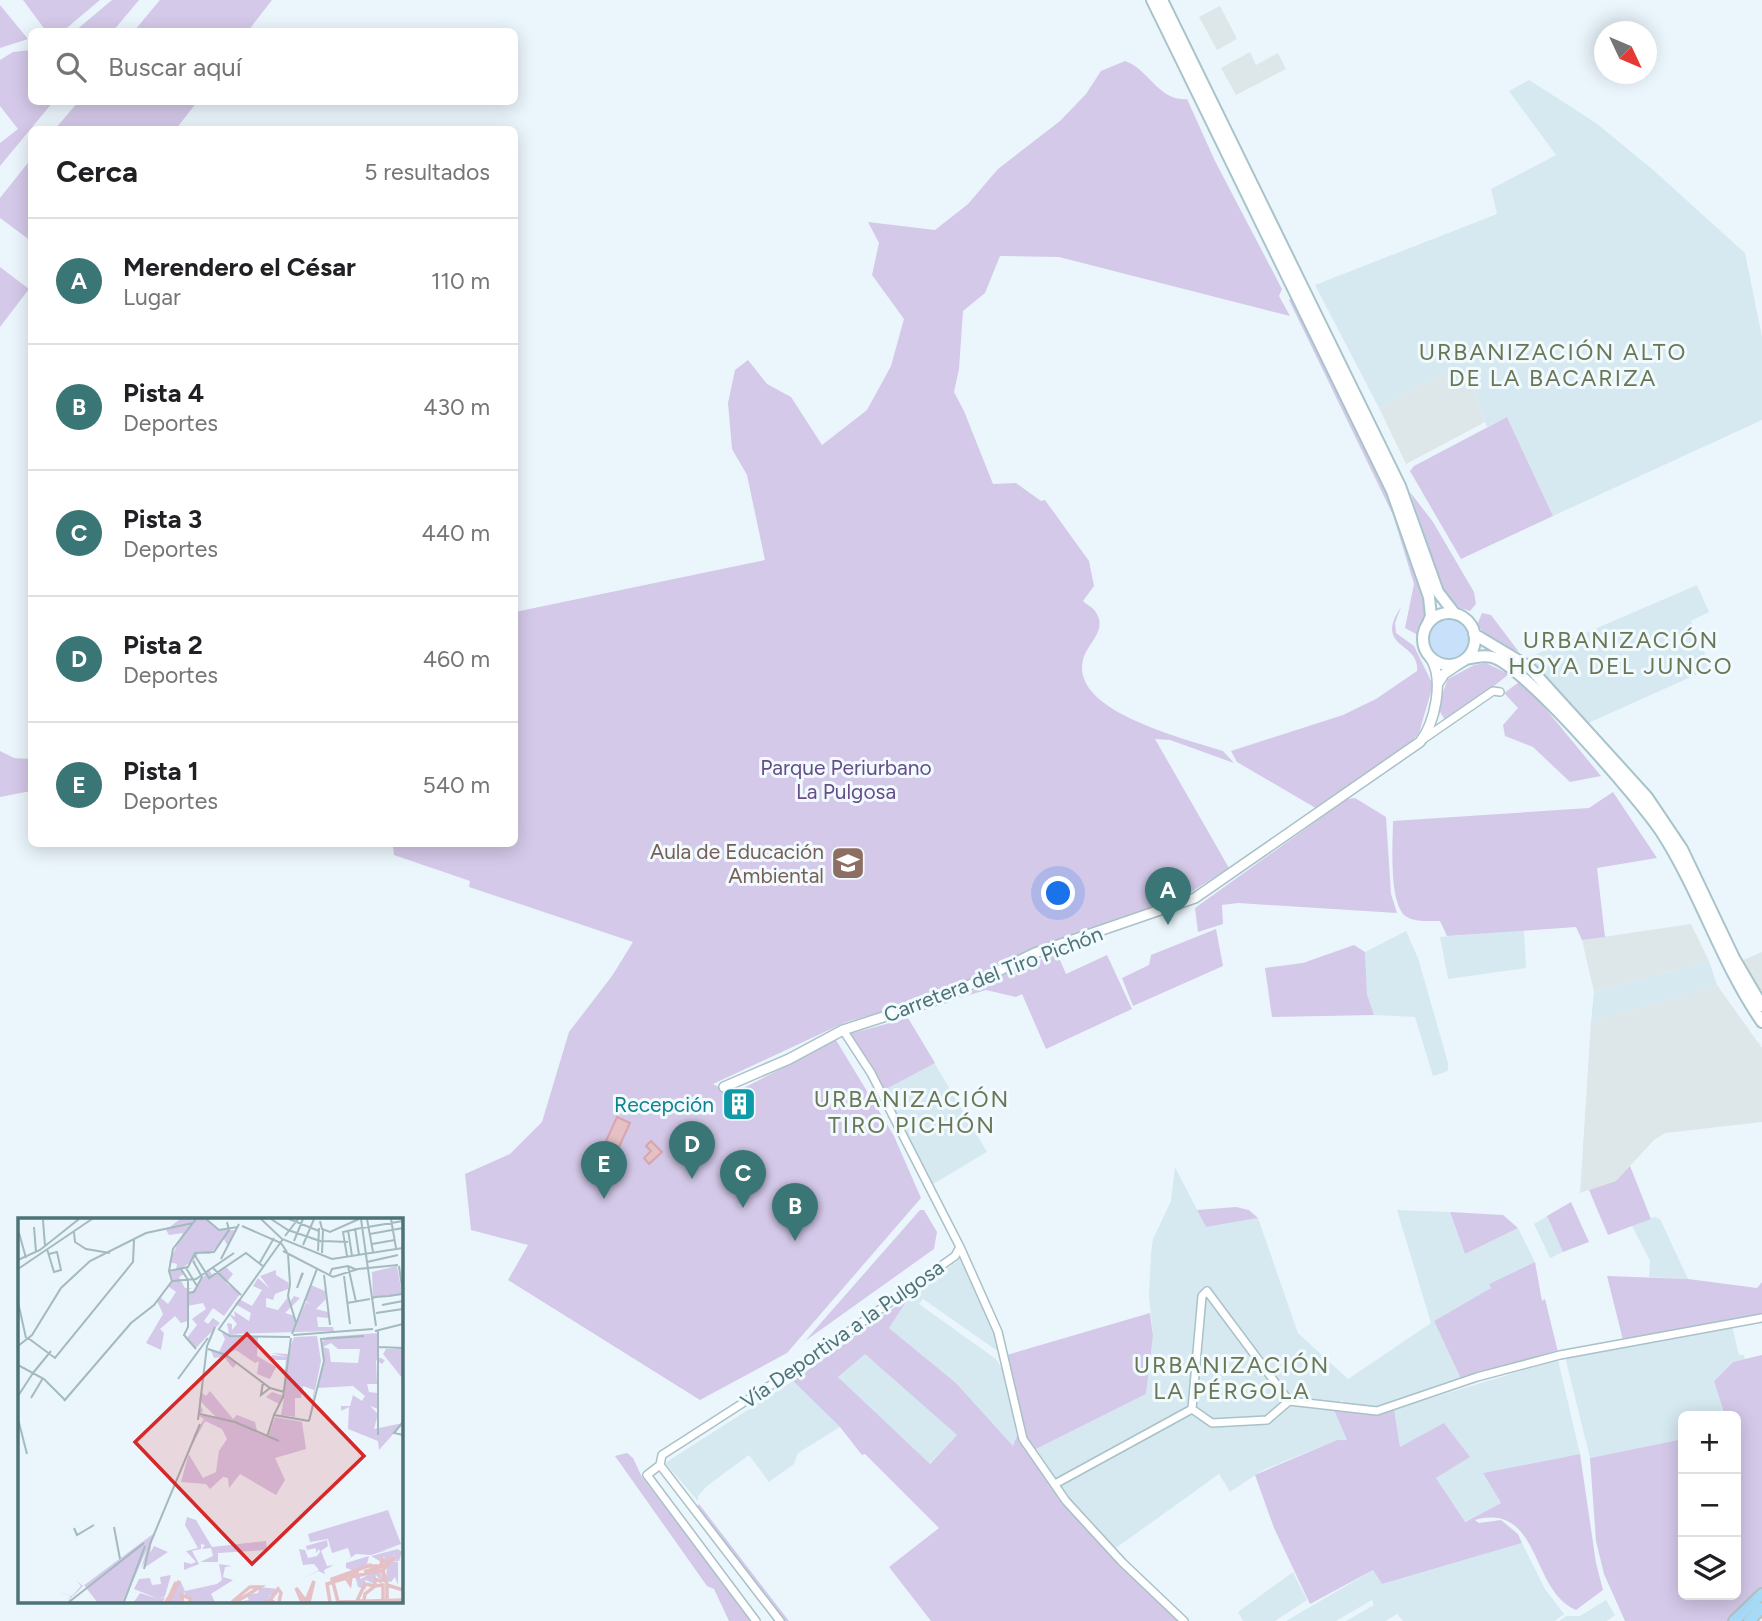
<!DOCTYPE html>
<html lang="es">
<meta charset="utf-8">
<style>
:root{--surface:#fff;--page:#f6f6f6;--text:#202124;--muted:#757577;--line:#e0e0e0;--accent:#397675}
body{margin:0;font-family:Figtree,sans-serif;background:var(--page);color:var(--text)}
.controls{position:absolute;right:21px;bottom:21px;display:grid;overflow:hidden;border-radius:10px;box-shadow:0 4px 18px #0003}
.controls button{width:63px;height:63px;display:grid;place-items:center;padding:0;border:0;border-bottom:2px solid var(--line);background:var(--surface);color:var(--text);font:35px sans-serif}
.compass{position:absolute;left:1594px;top:21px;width:63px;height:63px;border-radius:50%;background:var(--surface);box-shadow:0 4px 18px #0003;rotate:134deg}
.you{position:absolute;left:1059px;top:894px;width:24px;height:24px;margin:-18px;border:5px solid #fff;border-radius:50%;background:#1a73e8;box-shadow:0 0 0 10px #1a73e833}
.badge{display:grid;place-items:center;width:46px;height:46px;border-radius:50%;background:var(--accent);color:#fff;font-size:23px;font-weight:700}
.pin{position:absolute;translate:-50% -58px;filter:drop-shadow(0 2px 4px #0008)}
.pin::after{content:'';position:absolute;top:37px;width:24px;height:21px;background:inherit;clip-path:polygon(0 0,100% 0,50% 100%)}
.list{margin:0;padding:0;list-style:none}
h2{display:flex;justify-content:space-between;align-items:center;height:91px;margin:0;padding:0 28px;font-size:30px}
h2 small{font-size:23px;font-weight:400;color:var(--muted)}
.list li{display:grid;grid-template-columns:46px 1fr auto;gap:21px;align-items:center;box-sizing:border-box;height:126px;padding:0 28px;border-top:2px solid var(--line)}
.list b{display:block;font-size:26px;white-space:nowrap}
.list p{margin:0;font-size:23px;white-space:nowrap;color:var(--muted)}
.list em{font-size:23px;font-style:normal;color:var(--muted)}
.icon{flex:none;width:38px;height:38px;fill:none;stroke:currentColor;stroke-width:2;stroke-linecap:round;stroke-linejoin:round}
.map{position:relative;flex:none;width:1762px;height:1621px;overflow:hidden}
.search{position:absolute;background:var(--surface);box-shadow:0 4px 18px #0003;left:28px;top:28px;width:490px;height:77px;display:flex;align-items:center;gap:18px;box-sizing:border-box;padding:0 24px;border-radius:10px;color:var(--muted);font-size:26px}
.panel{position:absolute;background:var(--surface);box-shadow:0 4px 18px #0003;left:28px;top:126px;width:490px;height:721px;border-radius:10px}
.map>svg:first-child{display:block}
.residential{fill:#d6e9f0}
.industrial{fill:#dde6e9}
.green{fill:#d4c9e9;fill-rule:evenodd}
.sand{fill:#c8e0f9}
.water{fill:#e5c0c4;stroke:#d6a6ac;stroke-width:2}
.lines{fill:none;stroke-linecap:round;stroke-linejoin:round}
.minor-casing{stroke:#a8c2c7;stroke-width:10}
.tertiary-casing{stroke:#a8c2c7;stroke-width:12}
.secondary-casing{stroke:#a7c4ca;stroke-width:14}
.primary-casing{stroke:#b1c1c3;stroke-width:14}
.minor{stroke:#fff;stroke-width:7}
.tertiary{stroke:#fff;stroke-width:9}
.secondary{stroke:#fff;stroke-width:10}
.primary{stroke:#a7daf6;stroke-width:10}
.labels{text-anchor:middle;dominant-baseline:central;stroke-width:6;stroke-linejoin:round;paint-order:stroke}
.park-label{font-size:21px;fill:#664d87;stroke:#f1fafe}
.education-label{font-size:21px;fill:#785e54;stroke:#f1fafe;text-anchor:end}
.street-label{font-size:21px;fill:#4e7376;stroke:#f1fafe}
.culture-label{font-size:21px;fill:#0d838f;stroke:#f1fafe;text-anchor:end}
.neighbourhood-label{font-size:23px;letter-spacing:2px;fill:#6a7654;stroke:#f1fafe}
.inset-river{fill:none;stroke:#e5c0c4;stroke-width:3.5}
.inset-road{fill:none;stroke:#a3babe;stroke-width:2}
.view{fill:#d62828;fill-opacity:0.15;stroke:#d62828;stroke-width:3.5}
.inset-edge{fill:none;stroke:#4e7376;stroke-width:3.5}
</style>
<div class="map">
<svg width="1762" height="1621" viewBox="0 0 1762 1621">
<rect width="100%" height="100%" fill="#ebf6fc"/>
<path class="residential" d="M1529,80l67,43 56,46 93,84 17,84v83l-209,96 -46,-99 -20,10 -16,-46 -13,11 -15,-19 -64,35 -64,-123 182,-71 -6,-25 65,-34 -47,-64z
M1697,585l12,27 -18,9 20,47 -125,56 -53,-61 -1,-7z
M1524,930l2,38 -78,11 -8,-42z
M1406,931l12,27 30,105v8l-15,5 -18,-59 -41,-2 -7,-21 -2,-42z
M1709,961l8,24 -126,37 3,-30z
M908,1018l79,134 -54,32 -49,-94 -34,-56z
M1175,1167l31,60 52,-9 40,115 50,46 83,-56 -34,-113 53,2 15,42 53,-26 17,34 -46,22 2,4 -57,33 27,58 -85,29 -29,-3 -5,-5 -8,10 13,30h-10l-74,30 -33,22 -11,-18 -103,74 -47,-48 -35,-50 112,-56 7,-58 -4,-41 2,-42 2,-14 18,-38z
M1547,1216l16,36 -13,6 -16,-34z
M1654,1217l6,2 28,60 -39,-2 1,-16 -18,-35z
M963,1257l37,92 -4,1 -73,-51 -4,5 77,55 10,16 13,55 -6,16 -57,-63 -67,-55 21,-32z
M1732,1326l7,29h5l1,4 -12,3 -19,19 11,35h-42v23l-93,19 -25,-101z
M865,1353l92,82 -28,29 -91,-87z
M1558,1360l22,94 -97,19 18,30 -37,19 -28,-44 33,-21 -69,-10 -6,-38z
M793,1381l47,46 -42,26 -4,11 -25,18 -20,-27 -42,31 -9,10v5l-33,-38z
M1522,1543l23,46 19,25 -9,7h-152l-6,-7 -11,7h-40l28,-16 -2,-5 -36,21h-50l87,-51 9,14z
M1293,1572l14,28 -32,21h-32l-5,-9z
M1606,1600l9,15 -8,6h-48l7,-5h14z"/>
<path class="industrial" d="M1220,6l17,33 -20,11 -18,-33z
M1250,52l6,13 22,-12 8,16 -50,26 -15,-27z
M1443,373l15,18 13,-10 14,41 -79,42 -27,-56z
M1691,924l18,37 -115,31 -12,-52z
M1762,952v38l-8,3 -15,-31z
M1717,985l45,63v74l-97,11 -11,7 -38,41 -36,12 11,-171z"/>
<path class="green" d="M23,0h77l-38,32 -16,-1z
M112,0h27l-26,31h-38z
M160,0h112l-24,31h-114z
M0,5l28,34 -28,9z
M31,50l1,52h21l-53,64v-23l18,-14 -18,-23v-46l13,-8z
M1125,61c24,8 34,41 62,38l28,62 67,128 -3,7 11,20 -231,-59 -59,-1 -15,37 -22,18 -4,58 -5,23 10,19 29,73 23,-1 25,18 4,-1 44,61 5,25 -11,15c3,4 9,5 12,10 14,19 -8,32 -12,49 -13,52 105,79 140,91l11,12 -64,-23 -15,-1 74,129 -38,24 -38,17 -152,54 -75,37 -80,22 -133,62 19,10 104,-54 58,96 27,62 -134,155 -87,47 -192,-120 20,-35 -57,-15 -6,-56 45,-20 32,-32 27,-90 43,-56 21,-34 -164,-55 1,-6 -76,-26 -1,-11h121l1,-232 250,-52 -18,-85 -15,-26 -4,-46 7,-33 13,-10 19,24 24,13 31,48 45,-35 24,-44 13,-47 -32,-44 7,-32 -11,-21 67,8 33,-26 30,-35 62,-48 26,-27 15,-23z
M78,102h119l-21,27h-121z
M31,159v82l-31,-23v-20z
M0,267l29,22 -29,38z
M1292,298l96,195 39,110v13l-9,19 -13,-7 9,-44 -21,-69 -104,-215z
M1507,417l46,99 -92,43 -51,-88 4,-5z
M1410,492l23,30 41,70 2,12 -6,7 -13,-4 -13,-15z
M1401,607l-6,16 1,10 18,13 19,39 -14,48 -10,12 -90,65 -82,-48 -6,-11 112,-36 33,-16 41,-28c3,-30 -44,-22 -16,-64z
M1482,613l9,2 28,37 -28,-12 -14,-15z
M1486,663l23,11 -40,32 -24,14 -8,-13 11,-28 26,-14z
M1522,680l79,96 -31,6 -37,-35 -28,-11 -2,-11 15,-17 -14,-15z
M0,751l14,7 17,1v32l-31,6z
M1613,792l44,66 -60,10 8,69 -23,3 -6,-13 -129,9 -7,-15c-10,0 -25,1 -33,-4 -19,-11 -14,-75 -14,-96l196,-13z
M1355,798l31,19 5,77 6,19 -159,-10 -16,2 1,19 -25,8 -3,-24 152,-109z
M1216,929l7,37 -90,40 -11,-28 27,-13 2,-10z
M1354,945l11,7 2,42 7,21 -102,2 -7,-49 38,-5z
M1057,953l9,21 41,-19 25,54 -86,40 -24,-55 -6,3 -30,-7 -27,8 48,-25z
M908,1018l27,45 -51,27 -34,-56z
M1630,1166l21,53 -43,16 -19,-45 27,-9z
M1571,1202l18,40 -26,10 -16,-36z
M1236,1207l13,3 9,8 -52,9 -9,-17z
M920,1210h4l13,22 -3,17 -129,92z
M1450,1212l53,3 15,13 -53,26z
M1535,1262l7,39 3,-2 13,53 -97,27 -27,-58 57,-33 -2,-4z
M1607,1276l81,3 69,9 5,-6v34l-139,24z
M910,1296l-21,32 67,55 57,63 6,-16 35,55 126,136h-249l-42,-54 50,-39 -74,-74 -3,1 -22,-28 -47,-46zM865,1354l92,81 -27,29 -92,-87z
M1150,1313l3,23 -7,58 -112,56 -9,-12 -18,-83z
M1762,1355v235l-32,31h-105l-21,-47 -8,-33 -6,-83 93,-19v156h53v-179h-11l-11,-35 19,-19z
M1394,1409l6,38 44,-24 26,34 -34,21 29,44 36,-19 -18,-30 97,-19 16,109 7,27 -27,20c-46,-19 -35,-108 -101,-90l4,3 22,-3 17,14 4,9 -140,41 -9,-14 -63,34 -36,-76 -19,-53 82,-35h10l-13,-30 42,4z
M627,1453l6,5 9,19 111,144h-24l-15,-32 -7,-3 -92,-130z
M699,1504l90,117h-6l-86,-114z"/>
<path class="sand" d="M1428 639a21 21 0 1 1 42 0a21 21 0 1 1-42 0Z"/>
<path class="water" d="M617,1117l13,6 -11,24 -13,-6z
M651,1141l11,11 -13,12 -5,-6 7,-7 -5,-5z"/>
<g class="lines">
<g class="minor-casing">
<path id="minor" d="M1422,740l71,-49 7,1
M960,1247l38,85 25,107 43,62 56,61 62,59
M1192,1409l10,-113 5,-5 82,110
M660,1465l120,156
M1055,1484l137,-75 20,14 55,-3 22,-19 88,10 100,-34 83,-22 202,-37
M756,1621l-109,-146 13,-10 2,-10 140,-90 153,-109 5,-9 -89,-174 -28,-43"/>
</g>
<g class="tertiary-casing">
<path id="tertiary" d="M1439,682l5,-8 15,-10
M724,1087l65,-28 54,-29 102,-33 90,-44 160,-55 225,-156c15,-19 24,-62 11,-83"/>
</g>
<g class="secondary-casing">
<path id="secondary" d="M1152,0l240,491 37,106 2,19 -3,7
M1162,0l238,486 38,106 17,22
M1423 639a26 26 0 1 1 52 0a26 26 0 1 1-52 0Z
M1474,634l55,33 118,130 35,52 52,109 28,48
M1466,659c8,-2 18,-4 26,-2 32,8 149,144 170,176 39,61 59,130 100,189"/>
</g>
<g class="primary-casing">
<path id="primary" d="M1734,1621l28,-27
M1749,1621l13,-13"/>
</g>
<use href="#minor" class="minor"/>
<use href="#tertiary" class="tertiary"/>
<use href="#secondary" class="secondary"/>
<use href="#primary" class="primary"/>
</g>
<defs>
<g id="school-square" transform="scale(1.75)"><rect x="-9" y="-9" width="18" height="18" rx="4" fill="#8d6e63" stroke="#f1fafe"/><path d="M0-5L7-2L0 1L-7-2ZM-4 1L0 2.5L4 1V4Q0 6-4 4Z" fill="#fff"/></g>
<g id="building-square" transform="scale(1.75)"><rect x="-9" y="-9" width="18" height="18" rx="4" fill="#0f9aa8" stroke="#f1fafe"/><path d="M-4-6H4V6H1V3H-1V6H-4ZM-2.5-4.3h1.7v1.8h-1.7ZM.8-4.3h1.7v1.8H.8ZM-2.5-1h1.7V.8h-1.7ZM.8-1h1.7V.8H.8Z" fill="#fff"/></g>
</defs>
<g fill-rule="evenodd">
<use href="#school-square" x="848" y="863"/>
<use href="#building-square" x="739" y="1104"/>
</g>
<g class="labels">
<g class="park-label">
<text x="846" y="767">Parque Periurbano<tspan x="846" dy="24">La Pulgosa</tspan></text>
</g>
<g class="education-label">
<text x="824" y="851">Aula de Educación<tspan x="824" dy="24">Ambiental</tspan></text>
</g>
<g class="street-label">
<text transform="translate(993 974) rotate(-21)">Carretera del Tiro Pichón</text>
<text transform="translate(842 1334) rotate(-35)">Vía Deportiva a la Pulgosa</text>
</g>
<g class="culture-label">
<text x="714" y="1104">Recepción</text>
</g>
<g class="neighbourhood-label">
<text x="1553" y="352">URBANIZACIÓN ALTO<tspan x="1553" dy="26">DE LA BACARIZA</tspan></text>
<text x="1621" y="640">URBANIZACIÓN<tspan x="1621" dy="26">HOYA DEL JUNCO</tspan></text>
<text x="912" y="1099">URBANIZACIÓN<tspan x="912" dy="26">TIRO PICHÓN</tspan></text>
<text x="1232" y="1365">URBANIZACIÓN<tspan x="1232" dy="26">LA PÉRGOLA</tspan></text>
</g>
</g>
<g transform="translate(18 1218)">
<rect width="385" height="385" fill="#ebf6fc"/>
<path d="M162,1h25l13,11h18l-9,15 -3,-6 -14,15 -11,-1 -5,6 3,5 -4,-4 -12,9 3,5 -5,3 6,11h8l-5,1 3,4 18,-23 4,6 13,-9 7,7 -7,9 14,11 -16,22 -11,-8 -9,13 4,3 5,-6 7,5 -24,25 -10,-9 11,-14 -5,-6 14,-10 -3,-6 -16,3 1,15 -7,2 -6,-7 -15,13 4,4 -3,17 -15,-7 17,-29 -6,-13 3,-4 8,7 8,-12 -8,-6 5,-5 -3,-9 6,-2 1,-6 -8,-2 14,-29 -14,2 -3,-5zM379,48l5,28 -29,3 -1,-25zM258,52v5l13,8 -1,6 -13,5 -2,6 -7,-2v9l12,3 10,-13 2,5 4,-6 6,2 -15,15 10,3 1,8 10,-22 5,3 -6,-5 6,-15 14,6 1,8 -10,10 12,3v6l-11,-1 1,10h15l1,4 -105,3 -2,-11 5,1v6l5,-6 -9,-11 7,4 -1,-6 15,10 2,-8 -16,-9 4,-5 13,7 10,-16 -9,-4 5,-8 12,11 -10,-13zM204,115l36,4 -1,19 19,11 -6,12 -13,-5 2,-13 -4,2 -19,-13 -12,4 13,9 -4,5 -9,-11 -10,1 -3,-7 8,1 6,-13zM360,115v24l7,3 -3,4 -6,-4 1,24h-10l2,8 8,1 1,16 -8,-3 8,8 -4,15 29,-6 -24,27 -1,-9 -30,-12 1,-22 -8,4v-5h9l3,-11 9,6 3,-5 -12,-10 -36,2 7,-28 -2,-18 5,-5zM313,125l7,6h22l-2,14 -27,-1 -2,-13 -6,-2zM299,118l4,25 -11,54 4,-25 -11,-4 -2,12h-6v19l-14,-2 3,-17 -5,6 -13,-7 6,-5 12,4 1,-24 -4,-1 4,-2 1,-9h-16l2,-5 15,2 -16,-4 17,1 6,-17zM368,131h17v30l-20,-25zM192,173l23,28 4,-4 18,7 2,9 -8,-2 30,13 -11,-5 7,-20 27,5 4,27 -31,9 10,22 -9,15 -36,-21 -11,14 -1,-10 -5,-1 -13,12 -4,-5 -25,-2 13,-47 10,-16 -5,-3v-14l4,9 -4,4 18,3 -18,-18 2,-8 5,4zM187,203l17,8 5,10 -8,12 -3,21 -13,6 -15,-25zM370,292l13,34 -22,8 19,-5 -27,8 -15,-1 -10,7 5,-4 -3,-9 -16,5 -4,-14 -18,3 -2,-8zM169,299l9,3 16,27 54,-6 1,9 -49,3v9h-18l13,-6 -2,-8 -9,1 3,-4 -4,-1v5l-9,2 7,13 -15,6v-8l7,2 5,-2 -10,-11 12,-3 -13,-23zM135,316l-3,19 4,-7 14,6 -24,16 5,-14 -8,15 6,-20 -23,53h-27l-13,-17 -17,17 4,-6 -18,-6 19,6 9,-10 -4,-5 6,5zM309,322l1,6 -7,5 6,15 7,-1 -10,5 1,4 -7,-3 -16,8 17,-9 -5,-6 -11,1 -4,-16 6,1 3,8 9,-2 3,-4 -1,-3 -3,4v-5l-9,2 -1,-4zM380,331l4,3 -3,9 -7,1h6v23l-3,-8 -4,5 -5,-1 1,-15 8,-12 -10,8 -1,-6 -3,6 -10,-6zM351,338l-2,8 4,-1 2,5 -8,-3 -7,7 -12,-4v-5zM201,346l13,2 -7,1 -2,10 10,3 -22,14 4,8h-26l5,-3h-8l-2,-8 -1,11h-13l10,-22 5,11 32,-7 5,-4zM362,351l2,13 -6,-7 -1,9 -10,-4 1,9 -8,-2 -3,-11 5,-2v5zM153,357l-6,21 -6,3 6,-2 -2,5h-29l6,-9 19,6 -25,-10 5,-10 11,-1 2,7 9,-1 -1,-7zM242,369l18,2 -1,6h-9l8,2 -8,1 5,4h-37l13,-2 -3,-5 12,-2z" fill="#d4c9e9" fill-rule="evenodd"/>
<path class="inset-river" d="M365,352l3,11 -3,-1v-10l11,-13 -8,6 -4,-4 -1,7h-13l-36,13 1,3 13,-4 4,6 1,-7 32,-7M346,354l21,-7M319,361l22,-6M364,364l-7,-3v7l8,-1v15M347,366l10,2 -10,8 -1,7h-7zM369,381v-14l16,5M148,384l13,-21 -10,21M149,384l9,-20M165,384l-2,-7 10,4 -2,3M214,384l18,-15h10l-24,15M256,384l-4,-2 8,-11 3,4 -2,9M284,384l-6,-14 10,13 8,-20 -5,21M312,384l-3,-18 6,-2 5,20 65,-2M355,384l30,-1"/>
<path class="inset-road" d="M188,1l13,11 19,-3M243,1l21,20 50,20 71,-11M253,1l17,11 35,12M271,1l30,12M343,1l15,107M349,1l6,33M373,1l5,29M25,2l2,26M302,3l2,8 8,3 29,-13M224,8l39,17 6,9M16,9l2,25M337,10l4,27M344,10l41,-7M330,12l4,26M56,14l1,10 11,7 24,4M1,15l7,25M352,16l33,-6M267,18l13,-17M276,23l9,-22M305,23l25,1M354,26l23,-4M285,27l11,-26M29,31l7,23 7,-2 -4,-18 -8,2M265,33l50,26 25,-8 40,-4M300,33l1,-23M304,35l1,-23M176,36l15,24 37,-25 18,14M270,36l2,30M329,38l-4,-24 18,-4M203,41l18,-35M0,42l22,-10 39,-31M349,44l31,-7M241,46l15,-26M330,48l8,36M194,49l29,28M168,50l11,18M0,51l74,-50M163,51l7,11v47l-4,8 12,14M151,53l4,-22 23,-30M285,55l-6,15 5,-14zM312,56l2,-5 16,-3 9,4M306,57l6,50M326,58l6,48M154,63l24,-2 38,-26M272,66l-2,12 8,27M170,75l6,-1 8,-15 -9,-16M355,80l2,-1 14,-1 13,-2h1l-4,-28M0,84l8,36M329,85l23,-4M364,87l21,-4M358,95l27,-4M200,111l12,7 60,1M201,111l64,-90M357,113l28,-7M360,113v104M274,116l25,-65M275,117l80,-6M10,120l27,20 78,-96 1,-22M0,128l14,-11 29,-47 29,-27 56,-28 47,-10M360,129l25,1M190,131l18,6 44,33 14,4M0,147l26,14 21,21M15,155l18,-22M160,161l30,-41M245,164l-2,13 9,-7M0,178l15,-23M13,180l12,-20M46,183l67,-78 23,-18 18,-24 -3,-10 19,-4 7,-14 19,-1 15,-22 -2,-8M182,196l35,8 44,19M256,197l9,-18 8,-59M0,201l9,35M180,202l9,-74 8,-19M291,203l15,-60 -3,-22 43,-3M385,204l-9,11 9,2M249,219l7,-22 35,6M96,309l6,32M56,310l3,7 17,-10M132,326l50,-120M126,351l6,-25M51,384l75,-59M106,384l21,-56"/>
<path class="view" d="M229,116l117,122 -112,108 -117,-122z"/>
<rect width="385" height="385" class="inset-edge"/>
</g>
</svg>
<div class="controls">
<button>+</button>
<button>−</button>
<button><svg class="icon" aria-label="layers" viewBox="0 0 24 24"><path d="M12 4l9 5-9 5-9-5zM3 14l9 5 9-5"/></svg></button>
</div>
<svg class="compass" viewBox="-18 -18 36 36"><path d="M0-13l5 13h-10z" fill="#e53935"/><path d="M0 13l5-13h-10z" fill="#757577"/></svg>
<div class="you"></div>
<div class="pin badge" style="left:1168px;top:925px">A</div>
<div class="pin badge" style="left:795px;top:1241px">B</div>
<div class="pin badge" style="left:743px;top:1208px">C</div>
<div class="pin badge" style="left:692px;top:1179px">D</div>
<div class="pin badge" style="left:604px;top:1199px">E</div>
<div class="search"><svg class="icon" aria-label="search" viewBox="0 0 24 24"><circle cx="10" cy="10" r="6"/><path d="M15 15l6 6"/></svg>Buscar aquí</div>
<section class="panel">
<h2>Cerca<small>5 resultados</small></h2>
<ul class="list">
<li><span class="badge">A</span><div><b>Merendero el César</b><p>Lugar</p></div><em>110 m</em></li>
<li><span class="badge">B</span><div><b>Pista 4</b><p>Deportes</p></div><em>430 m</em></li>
<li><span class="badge">C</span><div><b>Pista 3</b><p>Deportes</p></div><em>440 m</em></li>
<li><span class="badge">D</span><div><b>Pista 2</b><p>Deportes</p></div><em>460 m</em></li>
<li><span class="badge">E</span><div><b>Pista 1</b><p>Deportes</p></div><em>540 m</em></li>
</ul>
</section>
</div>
